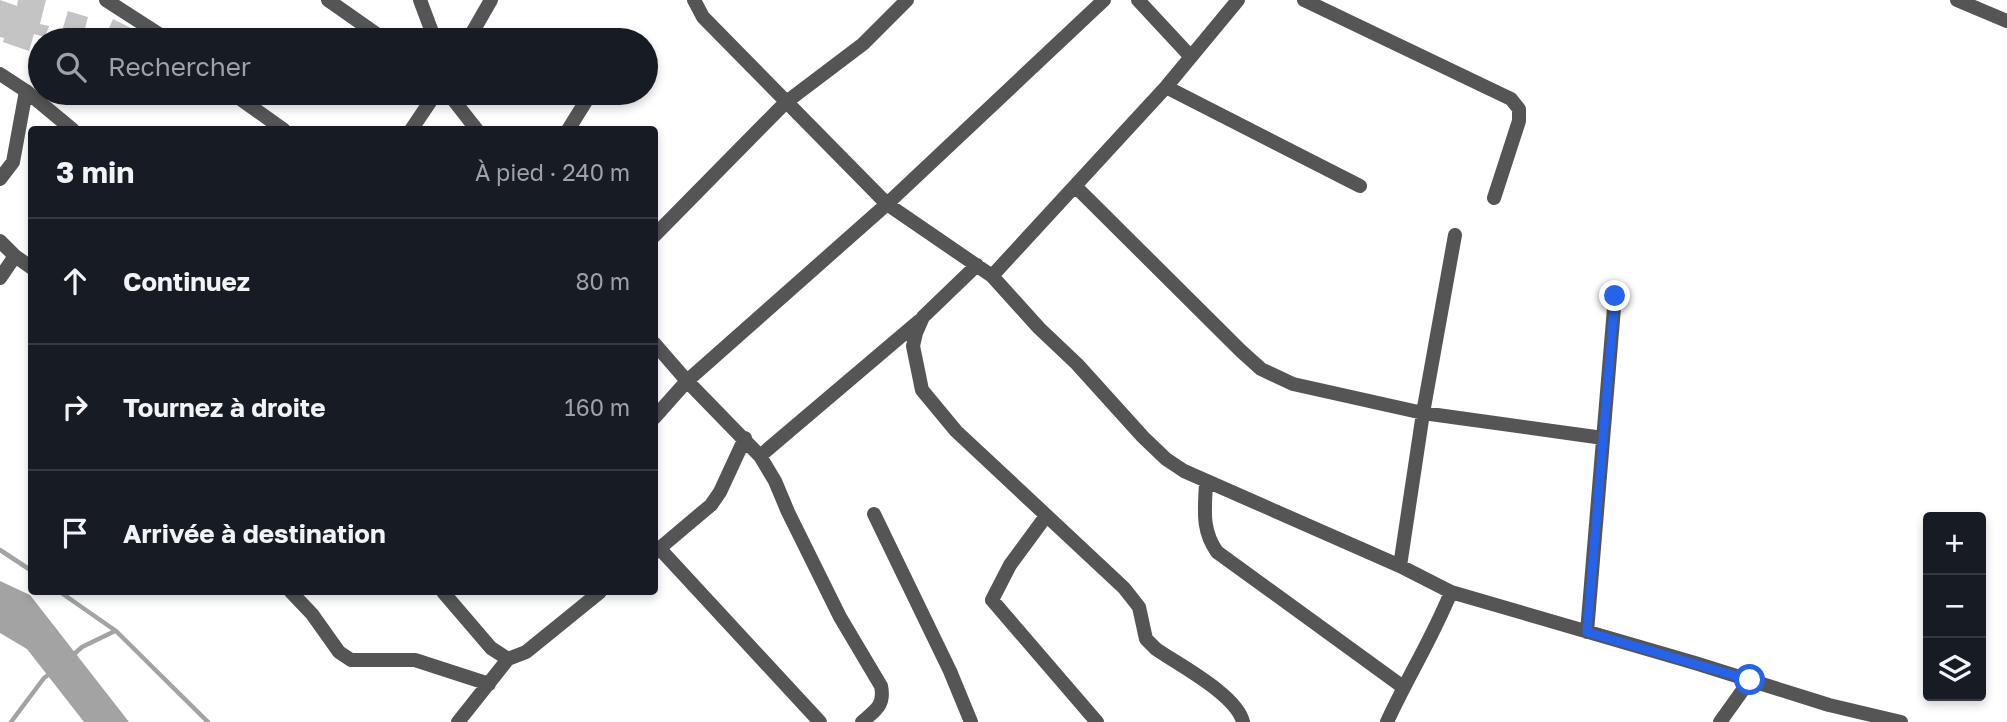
<!DOCTYPE html>
<html lang="fr">
<meta charset="utf-8">
<style>
:root{--surface:#171b24;--page:#242831;--text:#f1f3f6;--muted:#9ea1a6;--line:#363941}
body{margin:0;font-family:"Golos Text",sans-serif;background:var(--page);color:var(--text)}
.controls{position:absolute;right:21px;bottom:21px;display:grid;overflow:hidden;border-radius:7px;box-shadow:0 4px 10px #0003}
.controls button{width:63px;height:63px;display:grid;place-items:center;padding:0;border:0;border-bottom:2px solid var(--line);background:var(--surface);color:var(--text);font:35px sans-serif}
.stop{position:absolute;width:21px;height:21px;margin:-16px;border:5px solid #2563eb;border-radius:50%;background:#fff}
.stop.end{background:#2563eb;border-color:#fff;box-shadow:0 2px 7px #0008}
.list{margin:0;padding:0;list-style:none}
h2{display:flex;justify-content:space-between;align-items:center;height:91px;margin:0;padding:0 28px;font-size:30px}
h2 small{font-size:23px;font-weight:400;color:var(--muted)}
.list li{display:grid;grid-template-columns:46px 1fr auto;gap:21px;align-items:center;box-sizing:border-box;height:126px;padding:0 28px;border-top:2px solid var(--line)}
.list b{display:block;font-size:26px;white-space:nowrap}
.list em{font-size:23px;font-style:normal;color:var(--muted)}
.icon{flex:none;width:38px;height:38px;fill:none;stroke:currentColor;stroke-width:2;stroke-linecap:round;stroke-linejoin:round}
.map{position:relative;flex:none;width:2007px;height:722px;overflow:hidden}
.search{position:absolute;background:var(--surface);box-shadow:0 4px 10px #0003;left:28px;top:28px;width:630px;height:77px;display:flex;align-items:center;gap:18px;box-sizing:border-box;padding:0 24px;border-radius:38px;color:var(--muted);font-size:26px}
.panel{position:absolute;background:var(--surface);box-shadow:0 4px 10px #0003;left:28px;top:126px;width:630px;height:469px;border-radius:7px}
.map>svg:first-child{display:block}
.water{fill:#a3a3a3}
.lines{fill:none;stroke-linecap:round;stroke-linejoin:round}
.stream{stroke:#a3a3a3;stroke-width:4.5}
.building{fill:#c4c4c4}
.minor{stroke:#555;stroke-width:14}
.route{stroke:#2563eb;stroke-width:9}
</style>
<div class="map">
<svg width="2007" height="722" viewBox="0 0 2007 722">
<rect width="100%" height="100%" fill="#fff"/>
<path class="water" d="M0,581l30,14 99,127h-45l-57,-73 -27,-16z"/>
<g class="lines">
<path class="stream" d="M0,550l32,21
M60,592l56,39 92,91
M72,656l10,-9 33,-16
M11,722l33,-44 7,-5"/>
</g>
<path class="building" d="M0,0l17,6 1,-6h28l-6,24 9,2 -4,11 -11,-3 -5,17 -26,-9 1,-4 -4,-1z
M68,11l20,6 -6,23 -21,-6z
M113,19l24,12 -3,9h-46l20,-10z"/>
<g class="lines">
<path class="minor" d="M106,0l62,40
M328,0l57,40
M420,0l15,40
M694,0l9,17 184,187 105,72 47,52 38,36 66,73 23,22 18,12 216,95 51,26 244,71 134,42 72,17
M1138,0l53,57
M1304,0l207,99 8,10v12l-25,77
M1957,0l50,21
M468,40l23,-40
M0,74l26,17 47,39
M1166,87l194,99
M232,93l52,37
M448,93l29,37
M411,130l25,-37
M568,130l23,-37
M0,179l13,-17 13,-71
M1075,186l166,165 20,18 32,15 130,29 180,25
M654,236l131,-133 78,-59 44,-44
M0,241l15,15 17,12
M977,265l-54,52 -7,16 -3,13 9,44 34,41 168,157 15,19 7,32 10,10c23,16 81,46 87,73
M992,276l174,-189 72,-87
M0,278l15,-22
M654,343l33,38 73,75 15,25 13,31 52,105 41,69c4,19 -5,24 -19,36
M654,418l33,-37 200,-177 217,-204
M760,456l159,-135
M1206,482c-1,27 -5,47 11,70l186,135
M874,514l76,157 21,51
M1046,516l-36,49 -18,35 105,122
M660,549l160,173
M654,553l57,-48 9,-13 25,-54
M1400,566l23,-153 32,-178
M291,592l21,22 27,38 12,8h64l74,24
M443,592l48,56 17,11
M1587,632l28,-336
M458,722l50,-63 18,-7 74,-60
M1387,722c20,-44 46,-85 64,-130
M1720,722l30,-42"/>
</g>
<g class="lines">
<path class="route" d="M1615,296l-28,336 163,48"/>
</g>
</svg>
<div class="controls">
<button>+</button>
<button>−</button>
<button><svg class="icon" aria-label="layers" viewBox="0 0 24 24"><path d="M12 4l9 5-9 5-9-5zM3 14l9 5 9-5"/></svg></button>
</div>
<div class="stop" style="left:1750px;top:680px"></div>
<div class="stop end" style="left:1615px;top:296px"></div>
<div class="search"><svg class="icon" aria-label="search" viewBox="0 0 24 24"><circle cx="10" cy="10" r="6"/><path d="M15 15l6 6"/></svg>Rechercher</div>
<section class="panel">
<h2>3 min<small>À pied · 240 m</small></h2>
<ul class="list">
<li><svg class="icon" aria-label="ahead" viewBox="0 0 24 24"><path d="M12 20V5M6 11l6-6 6 6"/></svg><div><b>Continuez</b></div><em>80 m</em></li>
<li><svg class="icon" aria-label="right" viewBox="0 0 24 24"><path d="M7 20v-9h11M14 6l5 5-5 5"/></svg><div><b>Tournez à droite</b></div><em>160 m</em></li>
<li><svg class="icon" aria-label="arrive" viewBox="0 0 24 24"><path d="M6 21V4h12l-3 4 3 4H6"/></svg><div><b>Arrivée à destination</b></div></li>
</ul>
</section>
</div>
